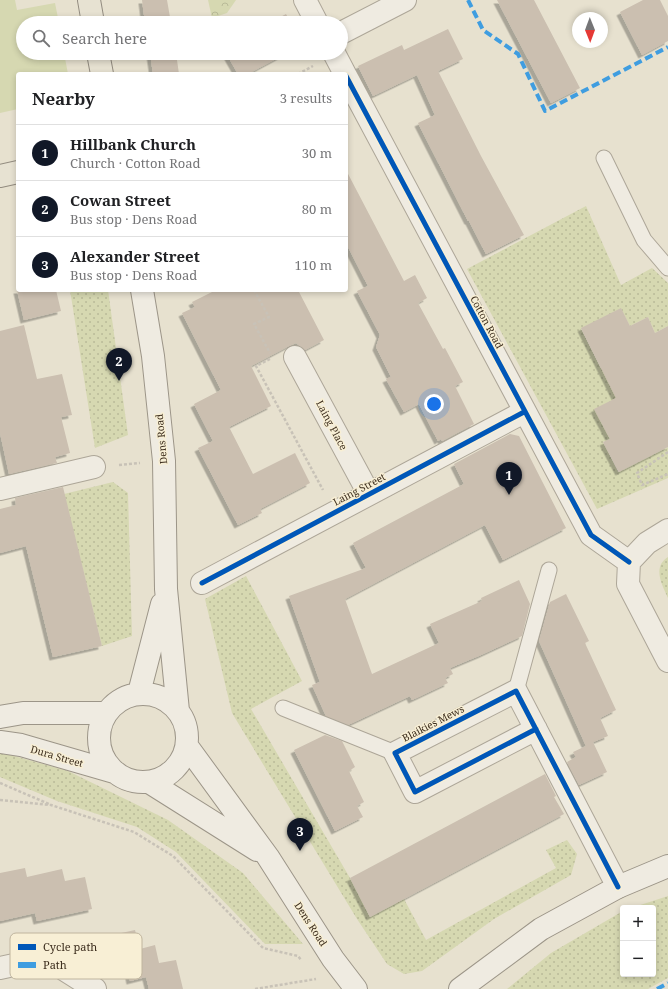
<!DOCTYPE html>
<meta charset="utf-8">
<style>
:root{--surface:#fff;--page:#f2f2f2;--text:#202124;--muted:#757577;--line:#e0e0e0;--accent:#111827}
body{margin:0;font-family:"Noto Serif",serif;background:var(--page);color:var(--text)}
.controls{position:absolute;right:12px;bottom:12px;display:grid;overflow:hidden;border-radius:4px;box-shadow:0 2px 6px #0003}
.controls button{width:36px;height:36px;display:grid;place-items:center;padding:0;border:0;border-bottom:1px solid var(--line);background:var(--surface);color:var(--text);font:20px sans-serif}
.compass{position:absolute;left:572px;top:12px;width:36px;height:36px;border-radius:50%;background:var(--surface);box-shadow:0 2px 6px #0003;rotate:179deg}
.you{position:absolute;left:434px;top:404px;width:14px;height:14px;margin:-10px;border:3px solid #fff;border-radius:50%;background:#1a73e8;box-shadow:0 0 0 6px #1a73e833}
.badge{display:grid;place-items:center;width:26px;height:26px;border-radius:50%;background:var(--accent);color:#fff;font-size:13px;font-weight:700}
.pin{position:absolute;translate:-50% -33px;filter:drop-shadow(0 1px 2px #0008)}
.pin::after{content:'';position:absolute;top:21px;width:14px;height:12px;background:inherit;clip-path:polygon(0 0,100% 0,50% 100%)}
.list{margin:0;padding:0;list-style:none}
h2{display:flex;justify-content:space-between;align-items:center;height:52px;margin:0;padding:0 16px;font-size:17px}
h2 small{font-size:13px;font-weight:400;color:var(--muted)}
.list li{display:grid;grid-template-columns:26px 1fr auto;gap:12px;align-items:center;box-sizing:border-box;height:56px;padding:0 16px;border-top:1px solid var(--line)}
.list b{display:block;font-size:15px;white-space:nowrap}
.list p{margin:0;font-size:13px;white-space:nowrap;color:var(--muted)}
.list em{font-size:13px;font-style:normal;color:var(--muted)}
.icon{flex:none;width:22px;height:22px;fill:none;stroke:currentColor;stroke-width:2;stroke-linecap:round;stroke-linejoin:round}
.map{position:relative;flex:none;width:668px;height:989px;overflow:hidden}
.search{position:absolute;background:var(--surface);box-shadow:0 2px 6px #0003;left:16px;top:16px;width:332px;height:44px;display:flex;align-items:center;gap:10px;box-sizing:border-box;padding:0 14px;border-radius:22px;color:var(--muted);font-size:15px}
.panel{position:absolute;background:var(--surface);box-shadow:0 2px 6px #0003;left:16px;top:72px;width:332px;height:220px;border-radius:4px}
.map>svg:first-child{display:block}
.grass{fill:url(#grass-dots)}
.park{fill:url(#park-crowns)}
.garden{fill:#d6d8b1}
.building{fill:#cbbfb0;filter:url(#shadow)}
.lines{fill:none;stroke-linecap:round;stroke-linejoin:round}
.lane-casing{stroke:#ada698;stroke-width:17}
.street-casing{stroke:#ada698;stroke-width:24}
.secondary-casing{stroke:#9c9588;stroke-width:24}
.primary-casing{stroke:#928b7f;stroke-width:24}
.path{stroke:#c8c2b7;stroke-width:2.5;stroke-dasharray:3 2;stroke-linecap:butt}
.lane{stroke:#efebe1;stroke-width:15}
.street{stroke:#efebe1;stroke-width:22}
.secondary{stroke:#efebe1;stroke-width:22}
.primary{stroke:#e7e2d2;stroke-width:22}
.quiet{stroke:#3f9de0;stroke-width:4;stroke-dasharray:8 4;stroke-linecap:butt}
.cycleway-casing{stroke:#f8efd5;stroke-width:8}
.cycleway{stroke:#0057b8;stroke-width:5}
.labels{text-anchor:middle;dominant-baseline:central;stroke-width:3;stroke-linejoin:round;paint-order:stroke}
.street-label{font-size:10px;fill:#3d2e1e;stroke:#f8efd5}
.key{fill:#f8efd5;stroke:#c0b59e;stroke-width:1}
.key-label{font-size:11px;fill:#3d2e1e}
</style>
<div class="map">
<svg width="668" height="989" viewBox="0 0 668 989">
<defs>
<pattern id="grass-dots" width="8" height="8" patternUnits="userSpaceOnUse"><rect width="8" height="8" fill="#d6d8b1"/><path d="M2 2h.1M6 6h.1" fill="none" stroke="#b9ba98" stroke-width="1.8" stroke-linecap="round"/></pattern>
<pattern id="park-crowns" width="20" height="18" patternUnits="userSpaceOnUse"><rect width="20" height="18" fill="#d6d8b1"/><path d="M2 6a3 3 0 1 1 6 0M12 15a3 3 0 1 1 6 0" fill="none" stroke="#b9ba98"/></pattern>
<filter id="shadow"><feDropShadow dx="-3.5" dy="3.5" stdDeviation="0" flood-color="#0004"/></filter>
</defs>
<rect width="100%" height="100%" fill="#e7e1cf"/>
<path class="grass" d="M586,206l35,79 31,-17 16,15v43l-13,7 -7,-16 -18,9 -9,-17 -40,20 19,38 27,25 -32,18 15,29 -7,3 15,30 50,-25v31l-71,31 -130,-240z
M70,290h38l20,145 -33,13z
M113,482l15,11 4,143 -30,10 -38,-152z
M668,557v41c-6,-13 -16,-31 0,-41z
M246,576l56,105 -51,28 99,169 20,39 34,-18 22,41 130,-72 -10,-18 21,-10 10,14 -6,21 -77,44 -72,52 -18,3 -17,-10 -30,-45 -125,-206 -27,-114z
M0,754h7l61,17 100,49 75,53 60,71h-38l-89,-92 -39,-25 -80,-26 -57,-24z
M668,896v82l-20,11h-141l44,-36 72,-42v63h30v-66h-22z"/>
<path class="park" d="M208,0h28l-9,13 -15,5z"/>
<path class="garden" d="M0,0h15l2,10 38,-7 4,20h-36v30h41l4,21h-50v35l-18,4z"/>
<path class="building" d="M142,0h25l4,23h-26z
M497,0h37l46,88 -29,15z
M643,0h17l8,16v25l-26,14 -22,-43z
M286,14l5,9h-22z
M448,29l15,30 -25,12 43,85 43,79 -38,19 -17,-33h-1l-50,-98 17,-8 -18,-40 -44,21 -15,-30 44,-21 2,5z
M150,53h26l3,21h-26z
M226,53h61l-39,21h-10z
M346,170l58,111 11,-6 12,23 -9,5 25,46 2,-1 18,34 -8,4 19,38 -32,17 -1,-2 -3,2 -19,-37 -15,8 -18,-33 5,-2 -15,-30 4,-12 -23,-44 11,-5 -22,-43z
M17,290h39l5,21 -37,9z
M216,290h82l26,50 -19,10 -9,-7 -7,3 -38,20 20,40 -42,21 24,47 42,-21 15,30 -50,26 2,4 -24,12 -40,-77 15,-7 -19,-37 27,-14 -39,-77 13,-6 -3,-5z
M621,308l9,18 18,-9 7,16 13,-7v121l-49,25 -16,-30 7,-3 -16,-30 22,-11 -35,-70z
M24,325l13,54 25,-5 10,41 -11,2 9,36 -15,4 2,6 -48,11 -9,-41v-102z
M510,434l9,2 47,92 -63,32 -18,-35 -140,74 27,75 67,-31 -9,-19 52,-23 -1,-3 38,-18 11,24 -8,32 -41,19 -31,13 3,6 -8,4 3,5 -36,17 -2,-4 -62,29 -22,-9 -14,-31 8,-3 -31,-86 77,-28 -13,-25 111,-59 -10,-20z
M63,487l39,159 -49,11 -27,-111 -26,7v-44l16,-4 -1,-7z
M566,594l23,47 -4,2 31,67 -16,8 8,18 -15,6 14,30 -28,13 -12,-23 9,-5 -3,-5 13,-6 -47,-105 11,-39z
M325,735l17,6 13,26 -6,4 15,31 -7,4 6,11 -28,14 -41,-81z
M545,774l11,22 -2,1 10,17 -194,103 -20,-39z
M25,868l2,9 35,-8 3,12 20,-4 7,32 -55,12 -2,-8 -35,8v-48z
M135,930l5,19 15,-4 4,18 17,-3 7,29h-34l-3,-12 -16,4 -3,-16 -17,3 -7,-31z"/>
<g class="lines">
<g class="lane-casing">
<path id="lane" d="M604,158l40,82 24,28
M516,691l33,-121
M283,708l112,45"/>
</g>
<g class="street-casing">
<path id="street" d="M305,0l12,23
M341,33l64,-33
M334,53l11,21
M346,76l245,459 38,27
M295,357l74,137
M0,489l94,-22
M629,562l-1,22 40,77
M629,562l18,-19 21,-13
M202,583l322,-171
M536,729l-121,63 -20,-39 121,-62 102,196
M0,968l46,-10 49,31"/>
</g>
<g class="secondary-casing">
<path id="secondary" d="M142,290l11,66 11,105 2,128 12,122
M139,693l23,-89
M99 738a44 44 0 1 1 88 0a44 44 0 1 1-88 0Z
M0,717l23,-4h83
M0,742l21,3 93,27
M187,746l81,111 65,102 23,30
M149,782l108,68
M460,989l81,-60 77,-42 50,-21"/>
</g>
<g class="primary-casing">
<path id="primary" d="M89,0l4,23
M98,53l4,21
M0,176l18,-4"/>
</g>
<path class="path" d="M298,74l15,-8
M254,290l15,27 -15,7 16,29
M270,359l-14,7 67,124
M668,452l-31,21 5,12 26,-11
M119,465l21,-2
M0,783l49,21
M0,800l51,5 83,27 39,24 90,92 35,8 3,4
M255,989l61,-10"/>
<use href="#lane" class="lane"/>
<use href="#street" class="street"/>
<use href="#secondary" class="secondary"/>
<use href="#primary" class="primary"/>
<path class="quiet" d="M468,0l15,30 35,24 27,57 123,-64
M657,989l11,-6"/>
<g class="cycleway-casing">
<path id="cycleway" d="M346,76l245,459 38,27
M202,583l322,-171
M536,729l-121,63 -20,-39 121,-62 102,196"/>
</g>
<use href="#cycleway" class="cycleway"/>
</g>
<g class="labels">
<g class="street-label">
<text transform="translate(487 322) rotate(62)">Cotton Road</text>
<text transform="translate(332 425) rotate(62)">Laing Place</text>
<text transform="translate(161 439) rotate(-95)">Dens Road</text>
<text transform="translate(359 489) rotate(-28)">Laing Street</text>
<text transform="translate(433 723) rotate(-27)">Blaikies Mews</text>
<text transform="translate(57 756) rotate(16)">Dura Street</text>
<text transform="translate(311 924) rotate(57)">Dens Road</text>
</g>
</g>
<rect x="10" y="933" width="132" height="46" rx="6" class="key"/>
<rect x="18" y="944" width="18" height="6" fill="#0057b8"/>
<rect x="18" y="962" width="18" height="6" fill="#3f9de0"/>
<g class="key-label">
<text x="43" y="951">Cycle path</text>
<text x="43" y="969">Path</text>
</g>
</svg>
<div class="controls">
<button>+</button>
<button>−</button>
</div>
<svg class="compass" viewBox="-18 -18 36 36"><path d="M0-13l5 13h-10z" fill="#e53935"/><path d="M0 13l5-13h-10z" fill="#757577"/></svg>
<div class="you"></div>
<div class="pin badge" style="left:509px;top:495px">1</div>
<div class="pin badge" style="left:119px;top:381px">2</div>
<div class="pin badge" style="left:300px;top:851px">3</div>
<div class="search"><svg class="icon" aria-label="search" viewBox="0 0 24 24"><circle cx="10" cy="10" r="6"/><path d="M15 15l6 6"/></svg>Search here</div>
<section class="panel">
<h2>Nearby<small>3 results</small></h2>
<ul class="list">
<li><span class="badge">1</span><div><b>Hillbank Church</b><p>Church · Cotton Road</p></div><em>30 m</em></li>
<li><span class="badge">2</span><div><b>Cowan Street</b><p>Bus stop · Dens Road</p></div><em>80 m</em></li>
<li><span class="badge">3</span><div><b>Alexander Street</b><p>Bus stop · Dens Road</p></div><em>110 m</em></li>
</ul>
</section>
</div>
